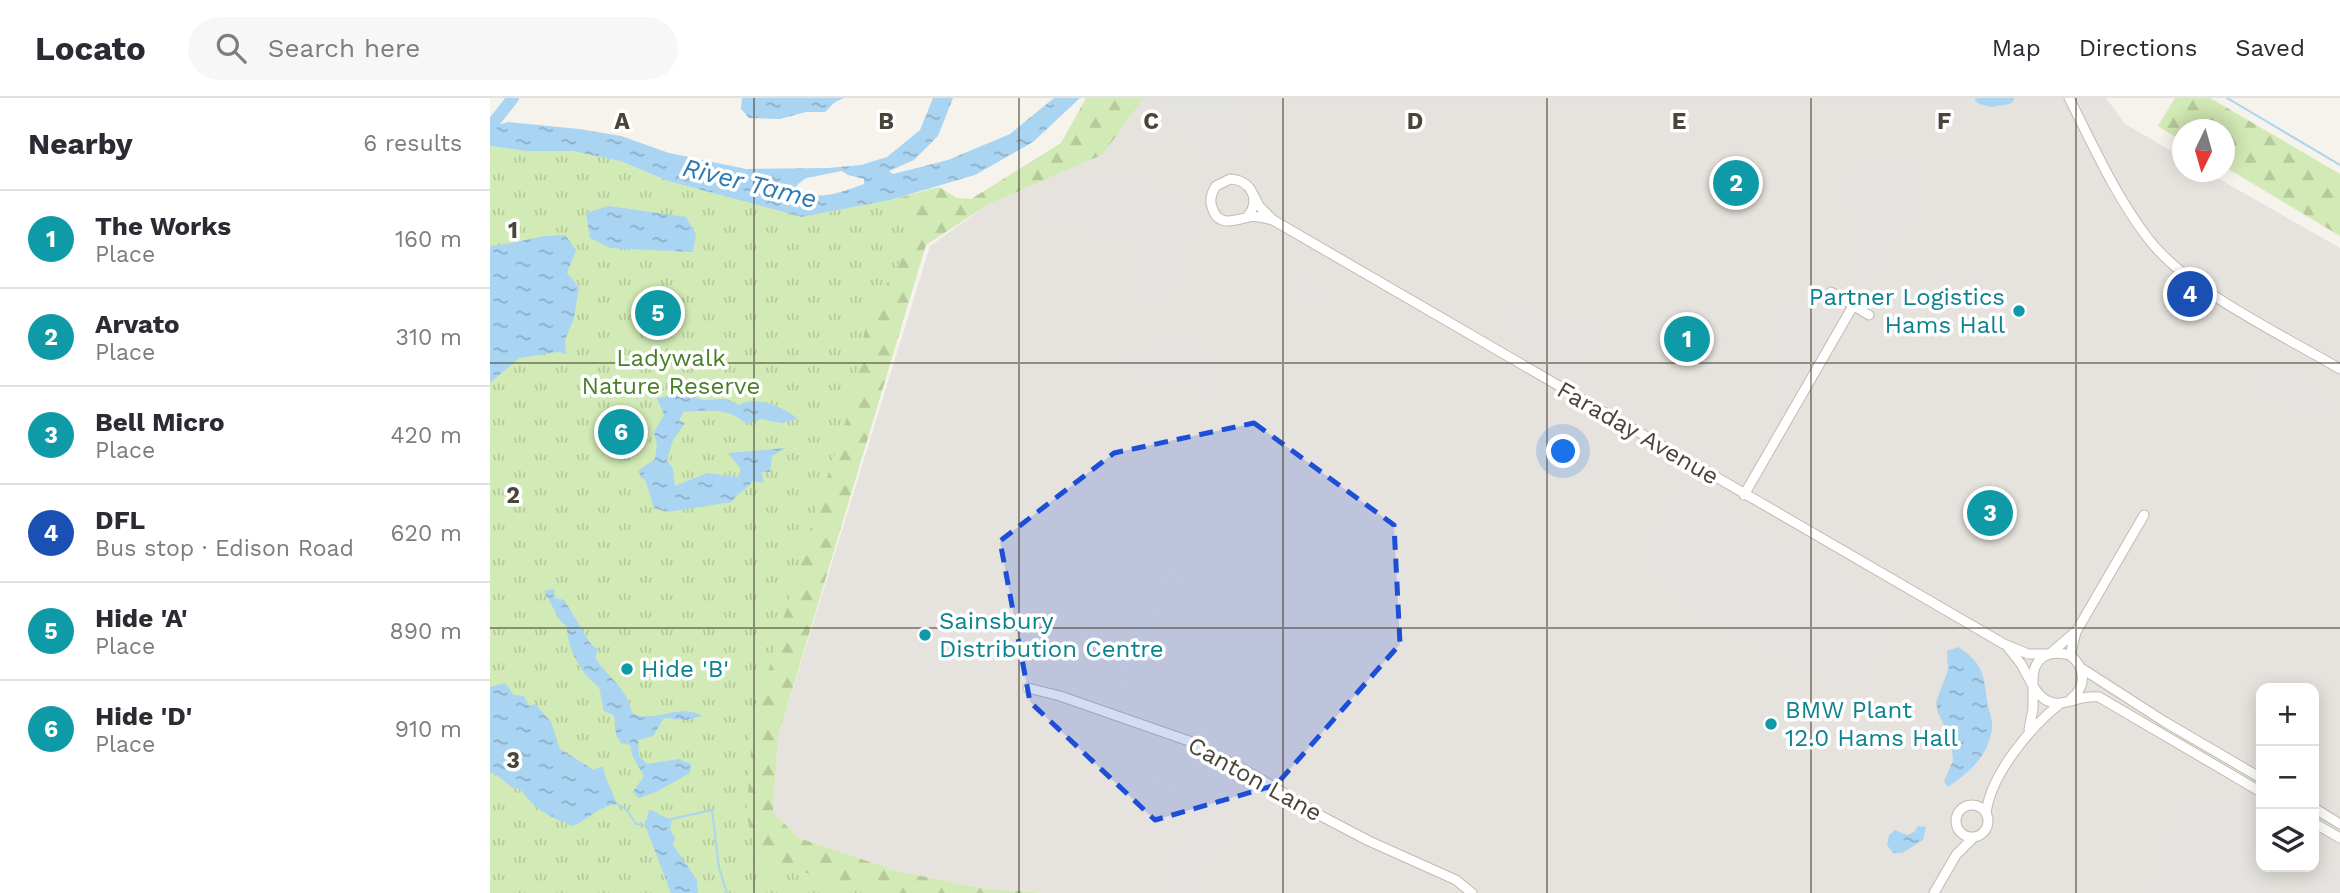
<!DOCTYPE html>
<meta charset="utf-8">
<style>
:root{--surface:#fff;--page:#f7f7f7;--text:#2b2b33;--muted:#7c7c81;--line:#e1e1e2;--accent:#fc3f1d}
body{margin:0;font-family:"Work Sans",sans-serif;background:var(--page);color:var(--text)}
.controls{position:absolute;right:21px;bottom:21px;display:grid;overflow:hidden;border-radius:14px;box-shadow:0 4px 18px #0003}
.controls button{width:63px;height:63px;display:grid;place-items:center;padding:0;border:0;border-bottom:2px solid var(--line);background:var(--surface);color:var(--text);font:35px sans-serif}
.compass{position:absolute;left:1682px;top:21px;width:63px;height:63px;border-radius:50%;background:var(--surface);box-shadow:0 4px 18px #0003;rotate:185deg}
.you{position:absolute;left:1074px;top:354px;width:24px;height:24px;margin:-18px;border:5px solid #fff;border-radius:50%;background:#1a73e8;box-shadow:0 0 0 10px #1a73e833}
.badge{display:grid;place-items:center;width:46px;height:46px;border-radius:50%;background:var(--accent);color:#fff;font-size:23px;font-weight:700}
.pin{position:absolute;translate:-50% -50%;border:4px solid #fff;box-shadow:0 2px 7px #0006}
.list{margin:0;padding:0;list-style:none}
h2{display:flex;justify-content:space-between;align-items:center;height:91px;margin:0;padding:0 28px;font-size:30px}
h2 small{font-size:23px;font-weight:400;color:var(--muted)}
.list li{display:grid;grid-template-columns:46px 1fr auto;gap:21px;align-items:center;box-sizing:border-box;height:98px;padding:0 28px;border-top:2px solid var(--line)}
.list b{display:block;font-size:26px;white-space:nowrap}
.list p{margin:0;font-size:23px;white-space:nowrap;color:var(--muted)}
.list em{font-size:23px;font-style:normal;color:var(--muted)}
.icon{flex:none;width:38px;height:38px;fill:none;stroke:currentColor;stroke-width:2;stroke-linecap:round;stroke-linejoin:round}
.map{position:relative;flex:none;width:1850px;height:795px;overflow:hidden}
header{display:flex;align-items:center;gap:42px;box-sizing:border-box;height:98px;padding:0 35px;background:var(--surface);border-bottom:2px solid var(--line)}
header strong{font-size:33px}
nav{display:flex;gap:38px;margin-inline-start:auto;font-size:24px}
.search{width:490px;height:63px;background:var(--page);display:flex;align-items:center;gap:18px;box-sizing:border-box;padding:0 24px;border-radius:38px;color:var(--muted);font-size:26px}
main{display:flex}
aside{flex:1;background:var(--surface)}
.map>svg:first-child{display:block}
.industrial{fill:#e6e2dd;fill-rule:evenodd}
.forest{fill:url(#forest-firs)}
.park{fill:url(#park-tufts)}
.parking{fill:#e5e3e0}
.water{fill:url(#water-ripples);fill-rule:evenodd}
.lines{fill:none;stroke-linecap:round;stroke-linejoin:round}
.stream{stroke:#a9d4f2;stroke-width:2}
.river{stroke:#a9d4f2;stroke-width:12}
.minor-casing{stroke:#c2bbae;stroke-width:11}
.minor{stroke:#fff;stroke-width:9}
.marked{fill:#1d4ed8;fill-opacity:0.2;stroke:#1d4ed8;stroke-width:5;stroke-dasharray:14 9;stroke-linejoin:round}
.grid{fill:none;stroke:#4b4439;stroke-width:2;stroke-opacity:0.55}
.culture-dot{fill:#0f9aa8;stroke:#fff;stroke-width:2.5}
.labels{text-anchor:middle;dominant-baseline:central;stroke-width:7;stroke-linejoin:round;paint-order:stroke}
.culture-label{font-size:24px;fill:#0d838f;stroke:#fff;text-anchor:start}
.park-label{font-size:24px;fill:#4a7f2a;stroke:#fff}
.street-label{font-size:24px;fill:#4b4439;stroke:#fff}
.water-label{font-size:26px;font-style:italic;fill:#2e7ab2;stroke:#fff}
.grid-label{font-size:23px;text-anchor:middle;font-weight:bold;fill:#4b4439;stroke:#fff;stroke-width:7;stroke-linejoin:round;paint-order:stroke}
</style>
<header>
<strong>Locato</strong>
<div class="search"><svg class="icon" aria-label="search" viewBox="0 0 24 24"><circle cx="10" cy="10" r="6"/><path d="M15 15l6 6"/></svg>Search here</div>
<nav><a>Map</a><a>Directions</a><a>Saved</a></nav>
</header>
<main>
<aside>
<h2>Nearby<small>6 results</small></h2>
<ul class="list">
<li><span class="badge" style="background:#0f9aa8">1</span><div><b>The Works</b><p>Place</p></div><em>160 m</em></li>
<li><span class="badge" style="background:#0f9aa8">2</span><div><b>Arvato</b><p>Place</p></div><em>310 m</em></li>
<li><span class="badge" style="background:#0f9aa8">3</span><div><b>Bell Micro</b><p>Place</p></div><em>420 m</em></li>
<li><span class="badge" style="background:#1a4fb4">4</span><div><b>DFL</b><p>Bus stop · Edison Road</p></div><em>620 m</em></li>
<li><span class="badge" style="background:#0f9aa8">5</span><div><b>Hide 'A'</b><p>Place</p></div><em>890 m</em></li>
<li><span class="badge" style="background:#0f9aa8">6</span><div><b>Hide 'D'</b><p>Place</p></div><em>910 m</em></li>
</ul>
</aside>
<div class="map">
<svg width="1850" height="795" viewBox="0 0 1850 795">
<defs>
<pattern id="forest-firs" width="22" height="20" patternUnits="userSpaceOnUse" patternTransform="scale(1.75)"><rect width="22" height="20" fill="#d2eab5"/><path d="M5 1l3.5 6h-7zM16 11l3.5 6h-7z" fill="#b6ca9c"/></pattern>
<pattern id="park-tufts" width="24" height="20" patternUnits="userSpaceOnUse" patternTransform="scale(1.75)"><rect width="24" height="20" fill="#d2eab5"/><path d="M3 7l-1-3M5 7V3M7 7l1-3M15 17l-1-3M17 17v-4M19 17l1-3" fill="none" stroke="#b6ca9c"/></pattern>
<pattern id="water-ripples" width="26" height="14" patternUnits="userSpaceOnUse" patternTransform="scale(1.75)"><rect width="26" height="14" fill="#a9d4f2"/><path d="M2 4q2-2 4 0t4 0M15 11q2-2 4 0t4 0" fill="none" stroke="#8caec5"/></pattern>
</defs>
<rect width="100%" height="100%" fill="#f6f3ec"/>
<path class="industrial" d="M654,0h962l19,26 57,33v15h25l133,76v645h-1296l-64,-5 -83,-17 -98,-33 -26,-24 5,-77 152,-491 59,-42 113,-49zM1771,590h53v179h-53z"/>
<path class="forest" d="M596,0h58l-42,57 -113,49 -63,41 -148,492 -5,76 26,25 98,33 83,17 64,5h-174l-2,-3 -111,-30 -156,-303 289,-357 49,-13 18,11 14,1 90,-56z
M1685,0h35l130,76v62l-115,-69 -1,-37h-42v11l-24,-15z"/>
<path class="park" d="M0,48l35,5 48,-1 47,11 48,20 134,36 88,-17 23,28 1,6 -47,86 -20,97 -45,137 -52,181 1,26 -5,51 11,48 124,33h-391z"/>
<path class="parking" d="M679,0h67l13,19 -14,44 -31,-10 4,-13 -35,-11 -9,-13z
M1362,66l66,6 -5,50 -21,-2 -3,37 -17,28 -14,-1 -5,-21 5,-50 -9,-1z
M609,72l80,25 -5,7 20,8 -24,74 -6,-1 -7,22 -27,-8 14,-52 -100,-33 5,-19z
M806,179l31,14 -7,15 -30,-15z
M1297,206l50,5 -51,84h-7z
M1010,213l90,9 -5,51 -20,-3 -66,-38z
M673,237l62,19 -12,39 -98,-30 13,-9 18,6 4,-12z
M1777,265l69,40 -8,13 -14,-7 -4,6 -55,-30z
M1195,389l211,121 -7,12 5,4 -41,70 -65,-39 -3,4 -101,-58 2,-5 -42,-25 2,-6 -3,-6z
M682,466l13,4 -9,29 -5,4h-9l-26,84 -17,-5 31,-100 16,4z
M680,655l39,12v5l30,13 -18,58 -11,-3 -14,44 -5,-1 -4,12h-24l32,-98 -47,-15 1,-5 13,3z
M1705,696l43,14 23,10v49h25l-16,26h-120l10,-18 9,-36z
M1832,765l18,3v27h-27l-4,-3z"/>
<path class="water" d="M252,0h102l-9,4 -10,10h-19l-26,7 -31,-1 -8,-9z
M443,0h20l-15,38 -24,24 -25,11 4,3 55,-14 62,-26 44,-36h26l-47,44 -58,33 -85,25 -88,17 -134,-36 -48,-20 -47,-10h-48l-35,-5v-19l18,-5 71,7 42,7 48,17 77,16 82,-1 33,-3 26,-8 33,-27zM352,73l6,4 16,4v5c-22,8 -46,18 -67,6v-5l9,-7z
M118,108l78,11 10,17 -3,18 -83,-4 -20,-10 -4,-25z
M75,137l11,15 -9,23 12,14 -5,31 -9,22 1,14 -8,-2 -39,6 -29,25v-136l55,-11z
M193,295l20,7 23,-1 13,6c18,-10 45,2 59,14l-16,4 -21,-4 -15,5c-17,-17 -40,-14 -63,-12l-4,9 6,2 -12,17 -6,20 6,9 2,17 32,-13 31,4 3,-8 -13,-16 58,-5 -14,8 -2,16h-9l3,11 -11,-2c-7,9 -15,11 -21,21l-65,10 -13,-4 -8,-26 -8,-11 17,-12 2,-14 -3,-13 10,-17 -7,-17z
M64,491l1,9 9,2 28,46 6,3 -3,9c13,19 32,30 37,55 21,12 46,-11 70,3l-15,4 -23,-2 -11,18 -15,4 1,16 8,8 32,-5 12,5 -1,9 -34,19 -17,6 -6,-6 11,-16 -12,-21 -2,-10 -9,-2 -5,-8 -2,-20 -10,-4 -5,-24c-19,-14 -32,-39 -32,-61l-6,-4 -17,-31z
M1468,549c24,15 26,27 29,54 1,8 6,19 5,27 -3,27 -23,45 -44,59l-4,-6 9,-20 -2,-22 -13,-26 -2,-11 12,-32 -1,-19z
M15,585l9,12 10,1 5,10 6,-2 16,18 9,27 34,21 9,-4c2,14 9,24 14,38 -19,2 -26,14 -44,22 -19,-7 -42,-18 -52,-37l-8,-1 -19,-15h-4v-86z
M159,712c9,1 13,8 23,9l-2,10 5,9 -2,7 24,35 1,13h-27l-26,-68z
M1428,728l8,1 -3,13 -21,13h-9l-6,-8 2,-10 6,-5 12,5 7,-3z"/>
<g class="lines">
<path class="stream" d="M1737,0l113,67
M127,706l9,5 10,15 9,1
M182,721l40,-9 7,58 8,25"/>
<path class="river" d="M1491,0l10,3 17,-3
M0,29l23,-29"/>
<g class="minor-casing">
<path id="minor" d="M1579,0c24,47 46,97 78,139 39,53 136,98 193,132
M763,96l6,12 14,14 731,424 24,10h20
M757,119c14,-16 5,-37 -17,-38l-14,7c-4,6 -7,13 -4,21 6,21 23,13 37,10 8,-2 16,1 23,3
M1341,194l38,23
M1254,397l109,-189
M1518,549c4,6 9,11 13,17 10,16 17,42 40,39 14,-2 23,-8 38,-6l162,95
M1562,554l22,-19
M1580,557l6,-23 68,-117
M1591,570l84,54 96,56
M1543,585c-1,-25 14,-34 37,-28 16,13 17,31 1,44
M538,590l32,8 129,45 65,34 69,42 46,24 87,39 16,13
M1539,631l4,-20v-21
M1466 723a16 16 0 1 1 32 0a16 16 0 1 1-32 0Z
M1824,710l26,16
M1496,716c4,-39 45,-88 75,-111
M1824,725l26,15
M1444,795l22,-38 18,-18"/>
</g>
<use href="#minor" class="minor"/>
</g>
<path class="marked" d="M764,325l140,102 6,119 -124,141 -121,35 -125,-118 -30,-161 114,-88z"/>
<path class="grid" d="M264,0v795M529,0v795M793,0v795M1057,0v795M1321,0v795M1586,0v795M0,265h1850M0,530h1850"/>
<g class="culture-dot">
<circle cx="1529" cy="213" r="7"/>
<circle cx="435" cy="537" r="7"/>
<circle cx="137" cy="571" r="7"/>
<circle cx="1281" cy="626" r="7"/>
</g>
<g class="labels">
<g class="culture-label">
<text x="1515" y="199" text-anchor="end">Partner Logistics<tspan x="1515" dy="28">Hams Hall</tspan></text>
<text x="449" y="523">Sainsbury<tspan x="449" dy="28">Distribution Centre</tspan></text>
<text x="151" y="571">Hide 'B'</text>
<text x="1295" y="612">BMW Plant<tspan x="1295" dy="28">12.0 Hams Hall</tspan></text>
</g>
<g class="park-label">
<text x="181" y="260">Ladywalk<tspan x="181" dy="28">Nature Reserve</tspan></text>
</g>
<g class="street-label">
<text transform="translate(1148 335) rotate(30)">Faraday Avenue</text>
<text transform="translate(765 681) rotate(29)">Canton Lane</text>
</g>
<g class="water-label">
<text transform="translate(260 85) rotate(14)">River Tame</text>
</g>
</g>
<g class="grid-label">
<text x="132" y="31">A</text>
<text x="396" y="31">B</text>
<text x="661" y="31">C</text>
<text x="925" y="31">D</text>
<text x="1189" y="31">E</text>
<text x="1454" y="31">F</text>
<text x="23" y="140">1</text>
<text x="23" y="405">2</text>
<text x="23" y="670">3</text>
</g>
</svg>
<div class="controls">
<button>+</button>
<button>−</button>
<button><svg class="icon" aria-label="layers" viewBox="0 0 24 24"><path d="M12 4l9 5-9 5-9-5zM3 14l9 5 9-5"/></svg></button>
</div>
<svg class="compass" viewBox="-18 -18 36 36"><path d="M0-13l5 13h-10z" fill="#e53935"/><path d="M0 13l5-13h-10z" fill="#7c7c81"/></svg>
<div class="you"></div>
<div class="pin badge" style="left:1197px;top:241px;background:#0f9aa8">1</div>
<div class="pin badge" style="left:1246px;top:85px;background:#0f9aa8">2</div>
<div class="pin badge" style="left:1500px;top:415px;background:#0f9aa8">3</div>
<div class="pin badge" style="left:1700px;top:196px;background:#1a4fb4">4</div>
<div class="pin badge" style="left:168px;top:215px;background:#0f9aa8">5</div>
<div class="pin badge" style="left:131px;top:334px;background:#0f9aa8">6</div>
</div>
</main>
